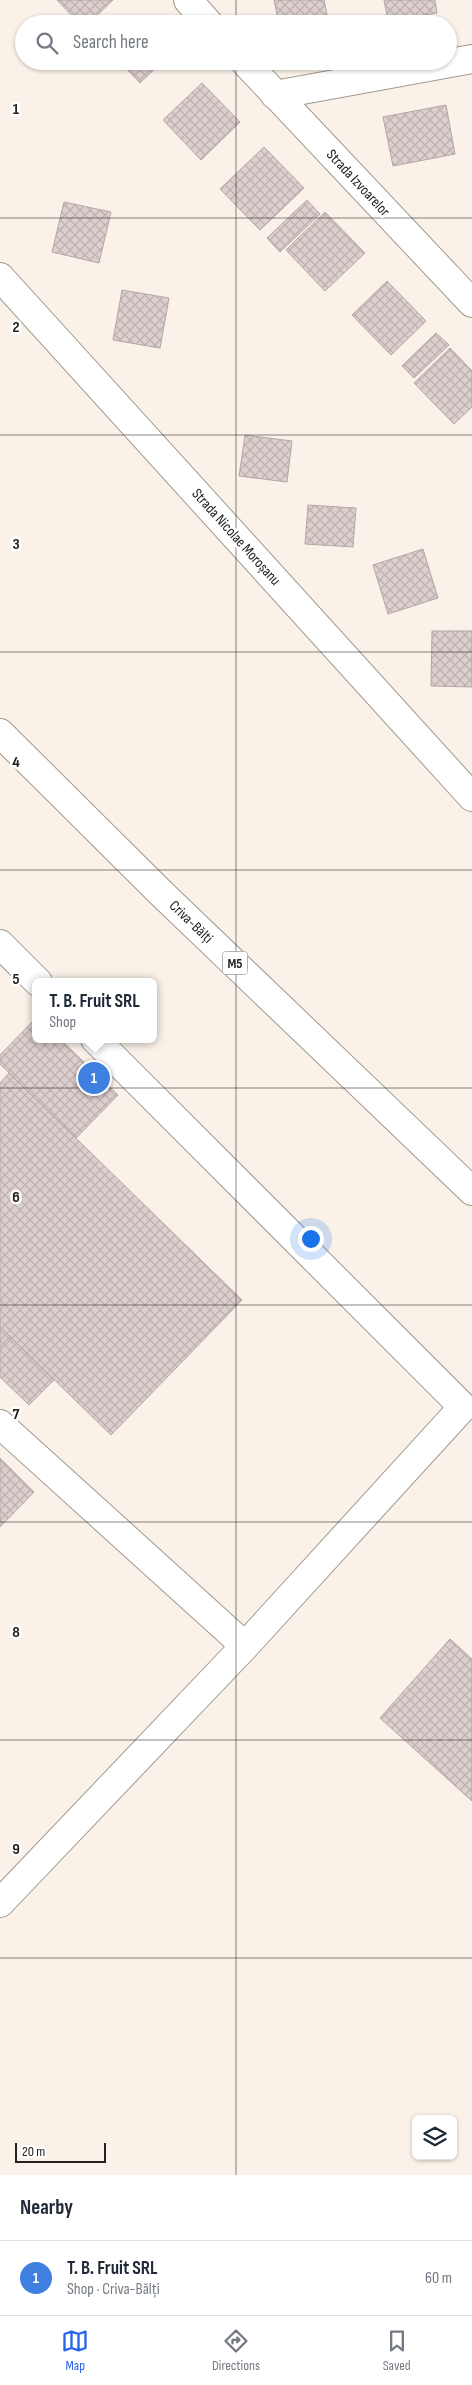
<!DOCTYPE html>
<meta charset="utf-8">
<style>
:root{--surface:#fff;--page:#f6f6f7;--text:#1f2937;--muted:#747a83;--line:#e0e1e3;--accent:#2563eb}
body{margin:0;font-family:"Sofia Sans Condensed",sans-serif;background:var(--page);color:var(--text)}
.controls{position:absolute;right:15px;bottom:15px;display:grid;overflow:hidden;border-radius:8px;box-shadow:0 1px 4px #0004}
.controls button{width:45px;height:45px;display:grid;place-items:center;padding:0;border:0;border-bottom:1px solid var(--line);background:var(--surface);color:var(--text);font:25px sans-serif}
.scale{position:absolute;left:15px;bottom:12px;width:91px;box-sizing:border-box;padding-left:5px;border:2px solid #24211e;border-top:0;font-size:14px;line-height:18px;white-space:nowrap;color:#24211e;-webkit-text-stroke:4px #fff;paint-order:stroke}
.you{position:absolute;left:310px;top:1238px;width:18px;height:18px;margin:-12px;border:4px solid #fff;border-radius:50%;background:#1a73e8;box-shadow:0 0 0 8px #1a73e833}
.badge{display:grid;place-items:center;width:32px;height:32px;border-radius:50%;background:var(--accent);color:#fff;font-size:16px;font-weight:700}
.pin{position:absolute;translate:-50% -50%;border:2px solid #fff;box-shadow:0 1px 5px #0006}
.popup{position:absolute;left:32px;top:978px;width:125px;height:65px;box-sizing:border-box;display:grid;place-content:center;border-radius:8px;background:var(--surface);filter:drop-shadow(0 1px 4px #0005);font-size:16px;white-space:nowrap;color:var(--muted)}
.popup b{font-size:19px;color:var(--text)}
.popup::after{content:'';position:absolute;left:50%;top:100%;margin-left:-10px;border:10px solid transparent;border-top-color:var(--surface)}
.list{margin:0;padding:0;list-style:none}
h2{display:flex;justify-content:space-between;align-items:center;height:65px;margin:0;padding:0 20px;font-size:21px}
h2 small{font-size:16px;font-weight:400;color:var(--muted)}
.list li{display:grid;grid-template-columns:32px 1fr auto;gap:15px;align-items:center;box-sizing:border-box;height:75px;padding:0 20px;border-top:1px solid var(--line)}
.list b{display:block;font-size:19px;white-space:nowrap}
.list p{margin:0;font-size:16px;white-space:nowrap;color:var(--muted)}
.list em{font-size:16px;font-style:normal;color:var(--muted)}
.icon{flex:none;width:28px;height:28px;fill:none;stroke:currentColor;stroke-width:2;stroke-linecap:round;stroke-linejoin:round}
.map{position:relative;flex:none;width:472px;height:2175px;overflow:hidden}
.search{position:absolute;background:var(--surface);box-shadow:0 1px 4px #0004;left:15px;right:15px;top:15px;height:55px;display:flex;align-items:center;gap:12px;box-sizing:border-box;padding:0 18px;border-radius:28px;color:var(--muted);font-size:19px}
.sheet{height:140px;background:var(--surface)}
nav{display:flex;justify-content:space-around;align-items:center;box-sizing:border-box;height:70px;border-top:1px solid var(--line);background:var(--surface);font-size:14px;color:var(--muted)}
nav a{display:grid;justify-items:center;gap:2px}
nav .on{color:var(--accent)}
.map>svg:first-child{display:block}
.building{fill:url(#building-cross-hatch);stroke:#b3a7a5}
.lines{fill:none;stroke-linecap:round;stroke-linejoin:round}
.minor-casing{stroke:#a09991;stroke-width:30}
.highway-casing{stroke:#a09991;stroke-width:30}
.minor{stroke:#fff;stroke-width:28}
.highway{stroke:#fff;stroke-width:28}
.grid{fill:none;stroke:#24211e;stroke-width:1;stroke-opacity:0.55}
.labels{text-anchor:middle;dominant-baseline:central;stroke-width:5;stroke-linejoin:round;paint-order:stroke}
.shield{fill:#fff;stroke:#666462;stroke-width:1}
.shield-label{font-size:14px;font-weight:bold;fill:#24211e}
.street-label{font-size:15px;fill:#24211e;stroke:#fff}
.grid-label{font-size:16px;text-anchor:middle;font-weight:bold;fill:#24211e;stroke:#fff;stroke-width:5;stroke-linejoin:round;paint-order:stroke}
</style>
<div class="map">
<svg width="472" height="2175" viewBox="0 0 472 2175">
<defs>
<pattern id="building-cross-hatch" width="8" height="8" patternUnits="userSpaceOnUse" patternTransform="scale(1.25)"><rect width="8" height="8" fill="#dccfcd"/><path d="M0 0l8 8M0 8l8-8" fill="none" stroke="#bdb1b0"/></pattern>
</defs>
<rect width="100%" height="100%" fill="#faf2e9"/>
<path class="building" d="M57,0h56l-25,24h-8z
M274,0h50l5,24h-50z
M384,0h51l2,13 -49,8z
M140,15l8,9h-18z
M119,61h44l-23,22z
M202,83l38,39 -39,38 -38,-40z
M446,105l9,49 -62,12 -10,-49z
M264,147l40,41 -44,42 -40,-41z
M307,200l13,14 -40,38 -13,-14z
M64,202l47,10 -12,51 -47,-11z
M325,212l40,41 -40,38 -39,-41z
M387,281l39,40 -35,34 -39,-40z
M122,290l47,8 -9,50 -47,-8z
M436,333l13,12 -35,33 -12,-12z
M450,348l22,23v36l-18,17 -40,-41z
M245,435l47,6 -5,41 -48,-6z
M308,505l48,3 -3,39 -48,-3z
M423,549l15,49 -50,16 -15,-49z
M432,631h40v56l-41,-1z
M35,1019v20h25l58,56 -42,43 -76,-74v-9z
M9,1073l233,227 -131,135 -111,-108v-244z
M0,1327l10,10 -10,10z
M10,1337l44,43 -25,25 -29,-28v-30z
M0,1458l34,34 -34,35z
M450,1639l22,20v142l-92,-83z"/>
<g class="lines">
<g class="minor-casing">
<path id="minor" d="M188,0l21,24
M244,61l228,242
M275,95l197,-36
M0,277l472,520
M0,944l38,38
M0,1424l245,222
M0,1903l245,-257 218,-239 -368,-368"/>
</g>
<g class="highway-casing">
<path id="highway" d="M0,733l161,160 311,298"/>
</g>
<use href="#minor" class="minor"/>
<use href="#highway" class="highway"/>
</g>
<path class="grid" d="M236,0v24M236,61v2114M0,218h472M0,435h472M0,652h472M0,870h472M0,1088h472M0,1305h472M0,1522h472M0,1740h472M0,1958h472"/>
<g class="labels">
<rect class="shield" x="222.5" y="951.5" width="25" height="23" rx="4"/>
<g class="shield-label">
<text x="235" y="963">M5</text>
</g>
<g class="street-label">
<text transform="translate(358 183) rotate(47)">Strada Izvoarelor</text>
<text transform="translate(236 537) rotate(48)">Strada Nicolae Moroșanu</text>
<text transform="translate(191 922) rotate(44)">Criva-Bălți</text>
</g>
</g>
<g class="grid-label">
<text x="16" y="114">1</text>
<text x="16" y="332">2</text>
<text x="16" y="549">3</text>
<text x="16" y="767">4</text>
<text x="16" y="984">5</text>
<text x="16" y="1202">6</text>
<text x="16" y="1419">7</text>
<text x="16" y="1637">8</text>
<text x="16" y="1854">9</text>
</g>
</svg>
<div class="controls">
<button><svg class="icon" aria-label="layers" viewBox="0 0 24 24"><path d="M12 4l9 5-9 5-9-5zM3 14l9 5 9-5"/></svg></button>
</div>
<div class="scale">20 m</div>
<div class="you"></div>
<div class="pin badge" style="left:94px;top:1078px;background:#3f7fe0">1</div>
<div class="popup"><b>T. B. Fruit SRL</b>Shop</div>
<div class="search"><svg class="icon" aria-label="search" viewBox="0 0 24 24"><circle cx="10" cy="10" r="6"/><path d="M15 15l6 6"/></svg>Search here</div>
</div>
<section class="sheet">
<h2>Nearby<small></small></h2>
<ul class="list">
<li><span class="badge" style="background:#3f7fe0">1</span><div><b>T. B. Fruit SRL</b><p>Shop · Criva-Bălți</p></div><em>60 m</em></li>
</ul>
</section>
<nav>
<a class="on"><svg class="icon" aria-label="map" viewBox="0 0 24 24"><path d="M3 6l6-2 6 2 6-2v14l-6 2-6-2-6 2zM9 4v14M15 6v14"/></svg>Map</a>
<a><svg class="icon" aria-label="directions" viewBox="0 0 24 24"><path d="M12 3l9 9-9 9-9-9zM9 14v-3h6M13 9l2 2-2 2"/></svg>Directions</a>
<a><svg class="icon" aria-label="saved" viewBox="0 0 24 24"><path d="M7 4h10v16l-5-4-5 4z"/></svg>Saved</a>
</nav>
